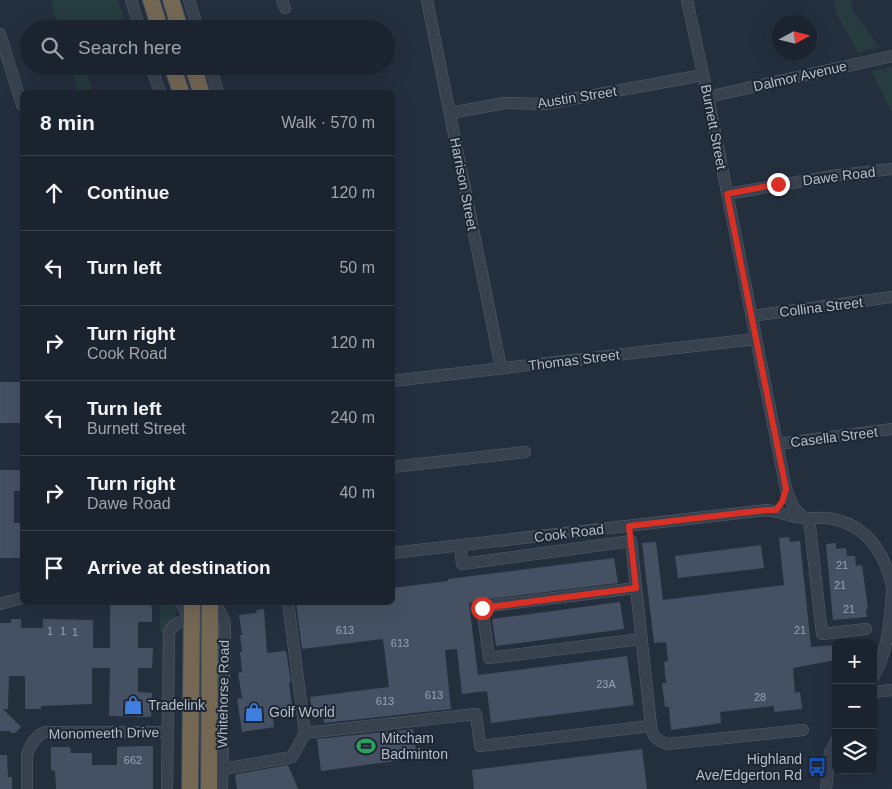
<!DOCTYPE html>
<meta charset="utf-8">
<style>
:root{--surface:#1b232e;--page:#242b36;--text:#f1f3f6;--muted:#a0a4aa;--line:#39404a}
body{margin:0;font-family:Helvetica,sans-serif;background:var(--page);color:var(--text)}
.controls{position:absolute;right:15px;bottom:15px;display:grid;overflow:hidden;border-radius:8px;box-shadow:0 5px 20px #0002}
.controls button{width:45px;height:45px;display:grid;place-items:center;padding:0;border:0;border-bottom:1px solid var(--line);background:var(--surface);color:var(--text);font:25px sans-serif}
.compass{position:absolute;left:772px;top:15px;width:45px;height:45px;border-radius:50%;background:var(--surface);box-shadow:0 5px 20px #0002;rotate:83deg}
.stop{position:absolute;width:15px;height:15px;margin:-11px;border:4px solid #d93025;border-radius:50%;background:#fff}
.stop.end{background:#d93025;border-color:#fff;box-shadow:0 1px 5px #0008}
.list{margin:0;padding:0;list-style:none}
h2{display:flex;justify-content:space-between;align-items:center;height:65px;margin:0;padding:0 20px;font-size:21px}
h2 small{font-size:16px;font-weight:400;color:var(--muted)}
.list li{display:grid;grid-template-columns:32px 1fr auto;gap:15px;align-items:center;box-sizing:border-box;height:75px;padding:0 20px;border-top:1px solid var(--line)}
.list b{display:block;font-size:19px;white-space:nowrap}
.list p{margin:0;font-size:16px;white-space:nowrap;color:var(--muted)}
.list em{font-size:16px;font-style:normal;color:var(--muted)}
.icon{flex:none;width:28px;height:28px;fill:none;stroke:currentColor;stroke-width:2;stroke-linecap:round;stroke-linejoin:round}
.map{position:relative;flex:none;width:892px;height:789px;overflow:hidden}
.search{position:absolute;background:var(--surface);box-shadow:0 5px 20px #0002;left:20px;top:20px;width:375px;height:55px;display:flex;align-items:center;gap:12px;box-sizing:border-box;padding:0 18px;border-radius:28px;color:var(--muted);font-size:19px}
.panel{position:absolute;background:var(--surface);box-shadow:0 5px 20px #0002;left:20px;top:90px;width:375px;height:515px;border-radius:8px}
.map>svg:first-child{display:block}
.green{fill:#263c3f}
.building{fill:#455162}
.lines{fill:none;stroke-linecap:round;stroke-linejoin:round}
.minor-casing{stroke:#565f6c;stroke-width:12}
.highway-casing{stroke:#434c59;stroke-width:18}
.minor{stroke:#38414e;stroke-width:11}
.highway{stroke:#746855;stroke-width:16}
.route{stroke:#d93025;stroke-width:6}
.labels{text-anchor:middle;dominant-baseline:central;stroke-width:4;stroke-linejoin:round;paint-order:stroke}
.number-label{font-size:11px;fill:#98a1af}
.street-label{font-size:14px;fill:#b4bcc9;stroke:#1d2633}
.poi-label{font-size:14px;fill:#b4bcc9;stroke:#1d2633;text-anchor:start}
</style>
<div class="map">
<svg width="892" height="789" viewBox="0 0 892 789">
<rect width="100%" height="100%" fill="#242f3e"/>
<path class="green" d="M50,0h68l9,29h-68z
M834,0h17l1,9 28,39 -22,4 -22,-39z
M70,66h68l1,2 -51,8 5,16h-14z
M892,67v46l-21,-42z
M160,603h15c4,14 -2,19 -12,29h-3z"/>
<path class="building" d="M0,382h22v41h-22z
M0,470h22v21h-8v32h8v35h-22z
M789,537l1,5 10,-1 11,106 25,-2v15l-43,8 2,25 5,-1 2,17 -28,3v-6l-54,6 1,11 -50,7 -2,-23h-4l-3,-24h4l-2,-21 4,-1 -2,-19 -12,1 -12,-100 14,-1 7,58 121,-15 -5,-47z
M836,543v6l10,-1 1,8h8l1,10 6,-1 6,44h-2l1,8 -34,3 -7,-76z
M761,545l3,23 -86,10 -3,-22z
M614,558l4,25 -137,17 -12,3 9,72 149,-19 7,49 -143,18 -4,-32 -25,3 -5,-45 -12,1 6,59 -127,14 -1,-6 -10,2 -3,-22 79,-10 -6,-48 -81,10 -6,-47h96v-14l56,-7v-2z
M125,602h23l4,5v15h-14v26h15l-1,20h-14v24l14,1 -1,24 -42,-1 1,-48h-18v36l-51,2v3h-16v-33h-16l-1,33h-5l18,18 -6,6h-4l-2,-2h-9v-108h11v-4h10v9h22v-9l50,1v28h17v-44z
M620,602l4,27 -128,17 -4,-27z
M264,609l3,44 19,-2 5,31 -2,1 4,30 -20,3 1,11 -32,5 -5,-33 5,-1 -4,-25 4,-1 -2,-20h2l-2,-17h2l-3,-20 18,-2 -1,-3z
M413,729l4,29 -96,13 -4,-32z
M141,746h12v43h-97l-1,-18 -4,-1v-23h19l1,6h21v12h25v-18z
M642,749l5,40h-173l-2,-19z
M0,755h7l1,22h4v12h-12z
M288,765l10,24h-61l-2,-13 2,-2z"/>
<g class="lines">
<g class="minor-casing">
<path id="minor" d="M131,0l9,29
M189,0l9,29
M282,0l3,8
M427,0l74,368
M687,0l21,97 78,392 8,19 10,10
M0,34l22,71
M151,66l9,26
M210,66l8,26
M708,97l184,-41
M450,113l55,-10 40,1 158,-29
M727,194l105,-18 60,-7
M751,316l141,-19
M392,381l363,-42
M777,444l115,-15
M392,467l133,-15
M809,518l13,116 44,-5
M392,553l374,-43c13,1 25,7 38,8 8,1 16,-1 23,0 39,5 57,33 65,68
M636,588l-154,19 7,51 152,-19
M213,602l9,13 3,8 -3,166
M0,604l22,-6
M873,677c15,-24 17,-57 19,-85
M873,692l19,-2
M651,726c1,11 6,14 16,18l136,-14
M305,733l171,-19 4,32 171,-20 -20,-185 -169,23 -2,-19
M223,769l69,-12 13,-24 -17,-131
M27,789v-34c3,-10 8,-19 18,-23h122
M167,789l2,-158c7,-9 12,-10 22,-12l-11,-17
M826,789l4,-37 6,-11"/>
</g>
<g class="highway-casing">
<path id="highway" d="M151,0l9,29
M171,0l9,29
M172,66l9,26
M193,66l8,26
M190,789l2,-187
M209,789l1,-187"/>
</g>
<use href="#minor" class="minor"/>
<use href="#highway" class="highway"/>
</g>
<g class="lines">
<path class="route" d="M482,608l154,-20 -7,-62 137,-16h10l6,-8 4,-13 -59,-295 51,-10"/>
</g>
<defs>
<g id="shop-bare" transform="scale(1.5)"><path d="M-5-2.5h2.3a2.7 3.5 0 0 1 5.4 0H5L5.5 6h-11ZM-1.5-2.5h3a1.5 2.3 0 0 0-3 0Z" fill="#3f7fe0" stroke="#1d2633" stroke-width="2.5" paint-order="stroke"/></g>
<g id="stadium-bare" transform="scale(1.5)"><path d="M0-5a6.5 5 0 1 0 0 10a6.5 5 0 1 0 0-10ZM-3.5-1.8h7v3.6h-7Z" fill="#2e9e5b" stroke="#1d2633" stroke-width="2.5" paint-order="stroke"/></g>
<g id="bus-bare" transform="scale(1.5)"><path d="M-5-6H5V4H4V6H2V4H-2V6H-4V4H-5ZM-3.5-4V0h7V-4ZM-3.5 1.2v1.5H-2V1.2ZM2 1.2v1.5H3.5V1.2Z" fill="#1a4fb4" stroke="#1d2633" stroke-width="2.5" paint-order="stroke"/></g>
</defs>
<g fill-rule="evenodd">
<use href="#shop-bare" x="133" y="705"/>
<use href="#shop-bare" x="254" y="712"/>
<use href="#stadium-bare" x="366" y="746"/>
<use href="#bus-bare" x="817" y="767"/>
</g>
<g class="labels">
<g class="number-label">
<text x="842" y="565">21</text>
<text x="840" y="585">21</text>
<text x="849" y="609">21</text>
<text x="345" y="630">613</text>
<text x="800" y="630">21</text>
<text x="50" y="631">1</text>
<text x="63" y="631">1</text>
<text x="75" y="632">1</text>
<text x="400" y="643">613</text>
<text x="606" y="684">23A</text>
<text x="434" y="695">613</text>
<text x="760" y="697">28</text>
<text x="385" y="701">613</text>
<text x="133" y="760">662</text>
</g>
<g class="street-label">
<text transform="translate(800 76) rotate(-13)">Dalmor Avenue</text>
<text transform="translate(577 97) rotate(-9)">Austin Street</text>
<text transform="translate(714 127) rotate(79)">Burnett Street</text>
<text transform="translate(839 176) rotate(-7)">Dawe Road</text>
<text transform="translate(464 184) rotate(79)">Harrison Street</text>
<text transform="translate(821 307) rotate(-7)">Collina Street</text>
<text transform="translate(574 360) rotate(-7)">Thomas Street</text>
<text transform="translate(834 437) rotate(-7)">Casella Street</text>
<text transform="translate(569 533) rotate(-7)">Cook Road</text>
<text transform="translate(223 694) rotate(-89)">Whitehorse Road</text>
<text transform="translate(104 733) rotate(-1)">Monomeeth Drive</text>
</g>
<g class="poi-label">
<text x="148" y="705">Tradelink</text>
<text x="269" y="712">Golf World</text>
<text x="381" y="738">Mitcham<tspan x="381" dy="16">Badminton</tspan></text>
<text x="802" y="759" text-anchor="end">Highland<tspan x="802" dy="16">Ave/Edgerton Rd</tspan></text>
</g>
</g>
</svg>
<div class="controls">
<button>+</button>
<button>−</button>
<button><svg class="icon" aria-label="layers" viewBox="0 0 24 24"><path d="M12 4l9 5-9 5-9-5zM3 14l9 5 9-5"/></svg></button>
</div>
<svg class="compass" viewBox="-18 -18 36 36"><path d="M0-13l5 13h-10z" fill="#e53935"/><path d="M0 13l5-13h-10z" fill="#a0a4aa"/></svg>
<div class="stop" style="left:482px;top:608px"></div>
<div class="stop end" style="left:778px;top:184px"></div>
<div class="search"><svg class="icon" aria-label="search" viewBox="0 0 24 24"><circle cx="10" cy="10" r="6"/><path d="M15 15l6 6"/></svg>Search here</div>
<section class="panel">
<h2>8 min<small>Walk · 570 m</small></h2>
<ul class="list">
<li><svg class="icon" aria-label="ahead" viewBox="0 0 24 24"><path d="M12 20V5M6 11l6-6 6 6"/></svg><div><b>Continue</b></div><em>120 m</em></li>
<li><svg class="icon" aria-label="left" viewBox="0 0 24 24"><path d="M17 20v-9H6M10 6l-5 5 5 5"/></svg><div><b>Turn left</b></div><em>50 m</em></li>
<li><svg class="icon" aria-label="right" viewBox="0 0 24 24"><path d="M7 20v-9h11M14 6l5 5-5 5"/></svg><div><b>Turn right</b><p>Cook Road</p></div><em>120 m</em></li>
<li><svg class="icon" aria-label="left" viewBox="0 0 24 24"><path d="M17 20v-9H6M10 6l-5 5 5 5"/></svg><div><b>Turn left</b><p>Burnett Street</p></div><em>240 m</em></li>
<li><svg class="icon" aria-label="right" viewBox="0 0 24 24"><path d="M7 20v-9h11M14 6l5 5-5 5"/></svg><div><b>Turn right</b><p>Dawe Road</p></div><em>40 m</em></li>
<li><svg class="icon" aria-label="arrive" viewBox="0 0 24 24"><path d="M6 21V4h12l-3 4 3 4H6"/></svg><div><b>Arrive at destination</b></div></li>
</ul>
</section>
</div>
